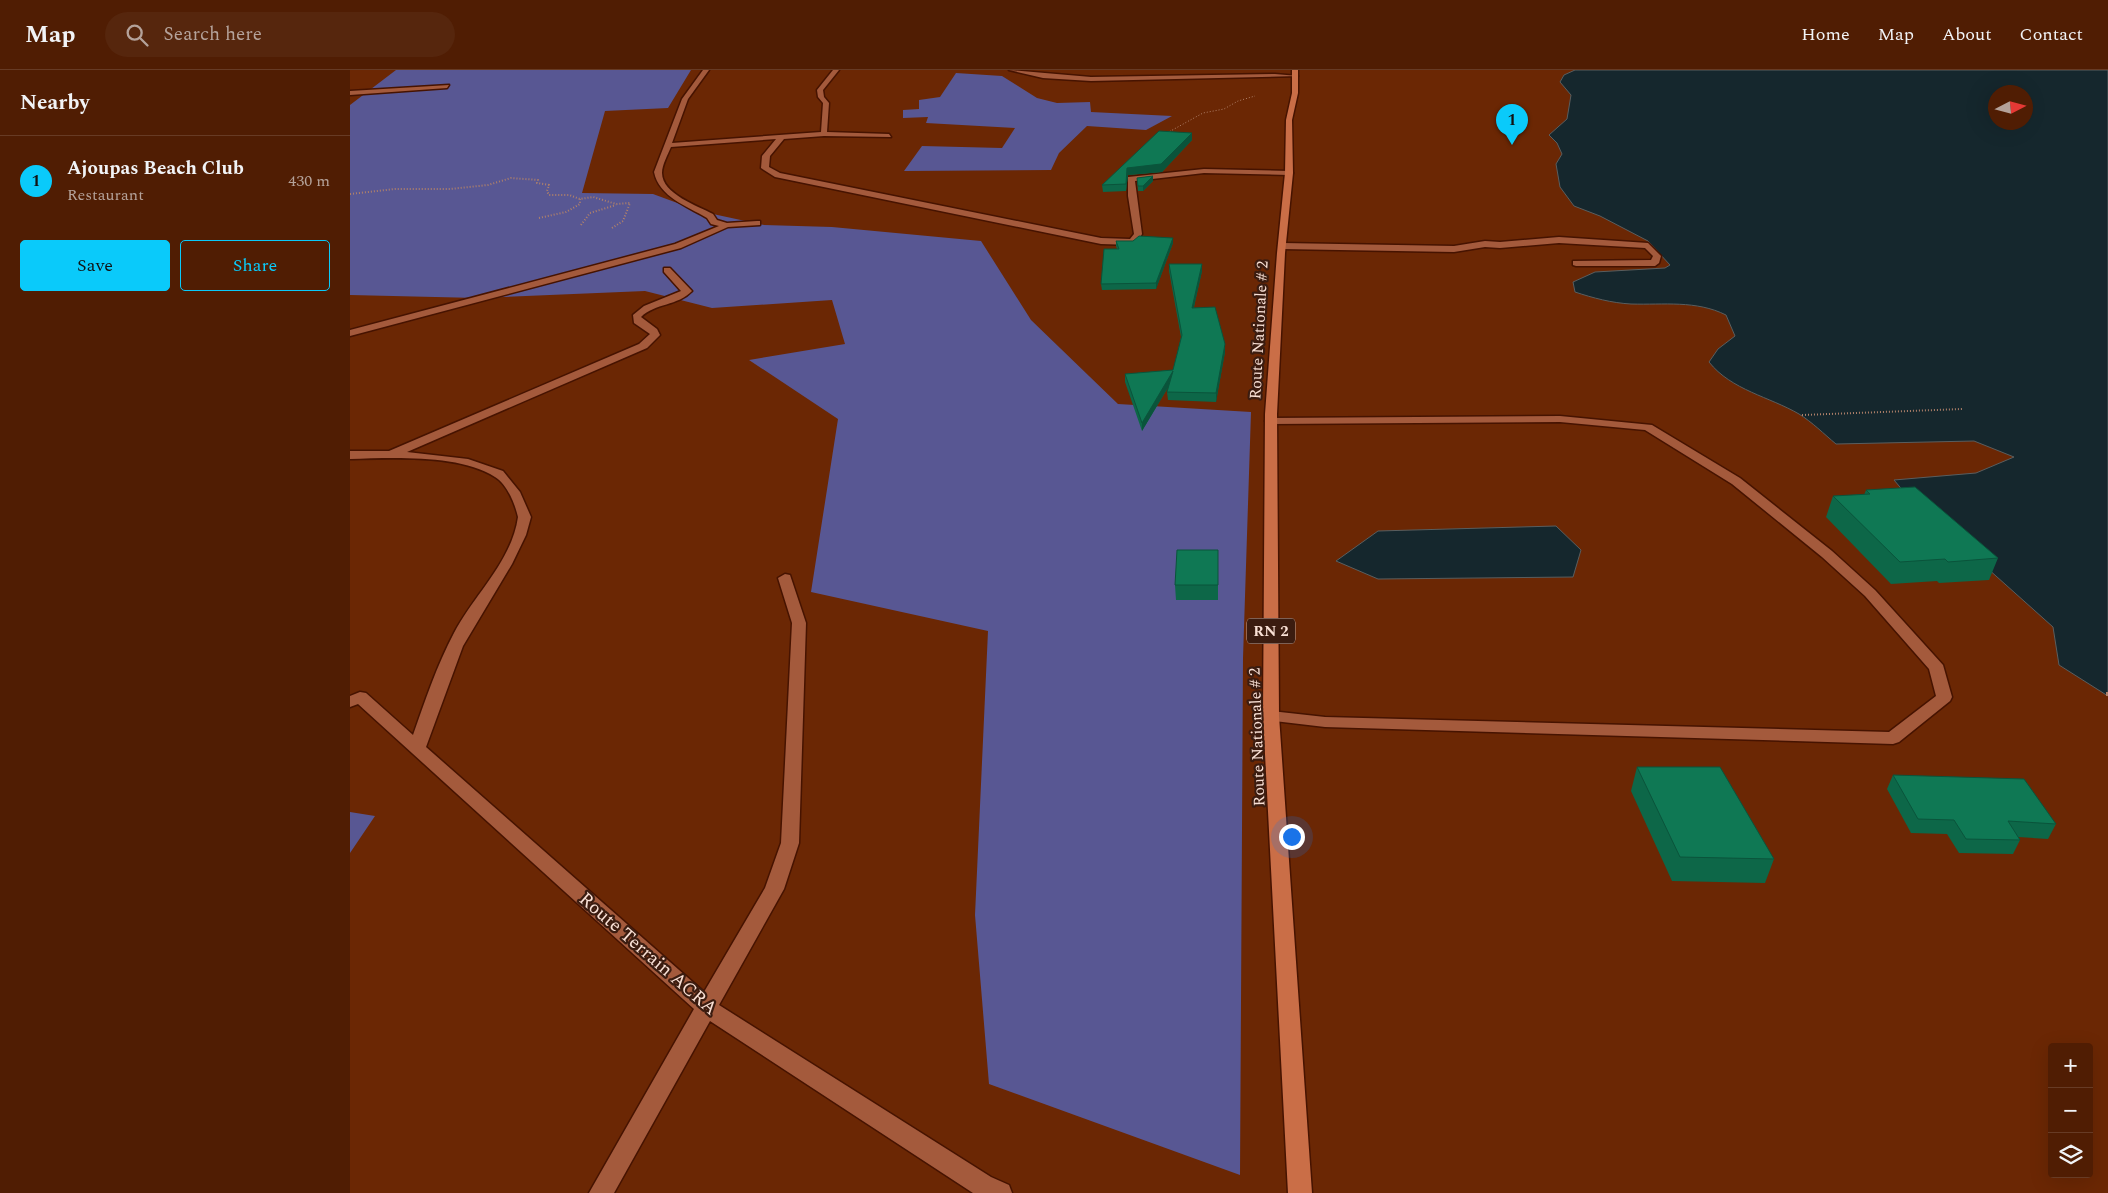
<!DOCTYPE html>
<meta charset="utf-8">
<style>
:root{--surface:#501d03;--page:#56260d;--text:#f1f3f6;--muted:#b4a29a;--line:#673b25;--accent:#0acafa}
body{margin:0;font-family:Spectral,serif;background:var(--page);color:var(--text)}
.controls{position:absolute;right:15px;bottom:15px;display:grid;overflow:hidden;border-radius:5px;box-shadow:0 5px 20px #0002}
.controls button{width:45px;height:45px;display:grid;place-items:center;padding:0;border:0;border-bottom:1px solid var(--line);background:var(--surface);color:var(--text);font:25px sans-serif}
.compass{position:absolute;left:1638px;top:15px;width:45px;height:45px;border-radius:50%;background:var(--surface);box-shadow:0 5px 20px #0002;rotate:84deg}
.you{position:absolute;left:941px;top:766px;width:18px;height:18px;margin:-12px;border:4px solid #fff;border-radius:50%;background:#1a73e8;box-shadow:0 0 0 8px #1a73e833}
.badge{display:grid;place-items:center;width:32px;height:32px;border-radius:50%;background:var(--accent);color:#111;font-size:16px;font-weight:700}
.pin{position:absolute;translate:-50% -41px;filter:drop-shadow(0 1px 2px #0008)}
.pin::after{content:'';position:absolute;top:26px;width:18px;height:15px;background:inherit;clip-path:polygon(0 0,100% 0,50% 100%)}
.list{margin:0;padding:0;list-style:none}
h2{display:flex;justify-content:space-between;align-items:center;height:65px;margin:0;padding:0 20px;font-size:21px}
h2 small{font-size:16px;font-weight:400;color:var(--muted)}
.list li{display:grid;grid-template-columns:32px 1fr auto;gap:15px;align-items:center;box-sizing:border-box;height:90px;padding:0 20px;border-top:1px solid var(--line)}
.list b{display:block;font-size:19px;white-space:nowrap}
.list p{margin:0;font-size:16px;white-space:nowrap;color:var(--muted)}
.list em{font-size:16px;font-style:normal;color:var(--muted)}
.actions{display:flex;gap:10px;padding:15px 20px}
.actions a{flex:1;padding:11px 0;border:1px solid var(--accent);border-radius:5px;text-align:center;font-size:18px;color:var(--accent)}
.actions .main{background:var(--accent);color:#111}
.icon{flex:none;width:28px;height:28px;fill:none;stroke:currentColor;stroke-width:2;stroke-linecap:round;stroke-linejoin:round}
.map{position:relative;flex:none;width:1758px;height:1123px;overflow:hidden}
header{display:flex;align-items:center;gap:30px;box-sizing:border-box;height:70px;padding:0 25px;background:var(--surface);border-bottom:1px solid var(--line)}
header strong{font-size:24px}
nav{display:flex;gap:28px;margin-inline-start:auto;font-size:18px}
.search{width:350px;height:45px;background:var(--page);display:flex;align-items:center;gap:12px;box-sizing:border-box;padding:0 18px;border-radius:28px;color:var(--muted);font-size:19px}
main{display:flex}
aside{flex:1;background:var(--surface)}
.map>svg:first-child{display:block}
.green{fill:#585793}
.water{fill:#15272d;stroke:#595e5f;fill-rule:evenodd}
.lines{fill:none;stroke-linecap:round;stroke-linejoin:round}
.minor-casing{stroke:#461300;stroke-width:3}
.major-casing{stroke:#461300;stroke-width:3}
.path-far2{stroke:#b0816a;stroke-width:1;stroke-dasharray:1 2;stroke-linecap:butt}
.path-far1{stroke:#b0816a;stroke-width:2;stroke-dasharray:1 2;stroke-linecap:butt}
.path{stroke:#b0816a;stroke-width:4;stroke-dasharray:3 4.5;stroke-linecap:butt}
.minor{fill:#a45a3c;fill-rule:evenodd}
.major{fill:#ca6e47;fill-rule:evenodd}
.wall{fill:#0d6748}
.shaded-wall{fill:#0a543b}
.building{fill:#0f7854;stroke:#0a543b}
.labels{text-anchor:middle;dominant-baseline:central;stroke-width:4.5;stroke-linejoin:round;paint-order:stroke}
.shield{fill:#3b1c10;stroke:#c0a59a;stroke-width:1}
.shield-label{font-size:15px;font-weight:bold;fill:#f9e0d5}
.street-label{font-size:16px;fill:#f9e0d5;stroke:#3b1c10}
.near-street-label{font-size:19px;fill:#f9e0d5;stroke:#3b1c10}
</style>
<header>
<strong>Map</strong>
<div class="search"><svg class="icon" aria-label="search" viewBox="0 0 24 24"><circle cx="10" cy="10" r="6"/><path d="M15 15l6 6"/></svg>Search here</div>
<nav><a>Home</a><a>Map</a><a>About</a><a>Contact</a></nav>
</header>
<main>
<aside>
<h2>Nearby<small></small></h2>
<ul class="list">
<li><span class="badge">1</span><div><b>Ajoupas Beach Club</b><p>Restaurant</p></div><em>430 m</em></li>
</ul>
<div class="actions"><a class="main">Save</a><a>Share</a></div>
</aside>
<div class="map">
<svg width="1758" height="1123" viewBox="0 0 1758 1123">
<rect width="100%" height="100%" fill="#6b2704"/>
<path class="green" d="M46,0h295l-23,38 -63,3 -23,82 71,1 46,17 65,14 68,2 149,14 50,79 87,84 133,8 -8,246 -3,517 -251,-91 -14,-169 13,-284 -177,-39 27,-173 -89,-59 96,-16 -13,-44 -120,8 -67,-17 -167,7 -128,-3v-190z
M606,3l46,3 35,22 20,5 33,-1 1,10 81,4 -26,14 -59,-4 -28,27 -8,17 -147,1 18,-25 80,2 13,-20 -89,-5 2,-6 -25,1v-8l16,-1v-9l21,-3z
M0,742l25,4 -25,37z"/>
<path class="water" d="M1225,0h533v626l-49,-31 -6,-38 -142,-127 -17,-20 82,-7 38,-16 -40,-16 -138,3c-12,-10 -24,-22 -37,-30 -29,-17 -68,-24 -90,-52l9,-13 17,-13 -9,-21c-30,-15 -62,-10 -95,-11 -19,-1 -38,-6 -56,-12l-2,-10 22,-10 70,-4 5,-3 -22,-24 -48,-25 -26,-10 -14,-19 -4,-23 6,-10 -5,-11 -8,-8 18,-16 4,-24 -11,-13 4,-7zM1646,22h30v30h-30z
M1206,456l25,24 -8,27 -195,2 -42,-18 42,-30z"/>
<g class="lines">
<g class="minor-casing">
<path id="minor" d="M353,0h6l-21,29 -16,44 149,-11 2,-29 -5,-6 -1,-7 16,-20h6l-16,20 1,7 5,6 -2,29 62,2 2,3 -67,-1 -40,3 -14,17 -1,11 11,6 321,65 29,1 4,-5 -6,-38v-19l76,-8 85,2 4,2 -4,2 -85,-2 -69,8 7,53 -6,10 -3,1 -32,-1 -326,-67 -14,-9 1,-12 14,-17 -105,8c-3,7 -9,18 -9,26 0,21 36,33 51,41l4,6 10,3 30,-2h3v4l-32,2 -47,21 -331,88v-6l325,-86 44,-18 -8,-2 -4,-6c-20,-12 -48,-21 -53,-46l28,-73z
M659,0l82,7 184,-3 23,2 -207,5 -48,-3z
M99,15l-2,3 -97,7v-4z
M1209,167l89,6 13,13 -2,7 -4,3h-79l-3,-1v-4l78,-1 2,-4 -8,-8 -86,-5 -59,5 -15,-1 -31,5 -172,-3 -4,-3 4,-3 172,3 31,-5 15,1z
M314,198h6l22,23c-14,15 -37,12 -51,26l16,12 3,6 -13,13 -240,104 61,7 35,12 17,21 11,25 -5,18 -14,29 -49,82 -37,101 278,245 61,-104 16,-45 11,-220 -14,-45 7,-4 5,1 16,48 -7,220 -15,46 -65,116 272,172 18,8 3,8h-39l-263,-172 -96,172h-25l105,-184 -336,-305 -8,3v-11l10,-4 6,1 47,42c12,-34 24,-70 41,-102 20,-38 58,-72 64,-116 -3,-13 -11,-33 -23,-40 -36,-23 -103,-19 -145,-18v-8h39l250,-107 11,-10 -16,-11 -1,-8 11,-9 37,-15 -17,-19z
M1210,346l92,9 88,53 92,73 43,39 68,75 9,32 -2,4 -51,41 -6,2 -568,-17 -60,-7 -2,-4 2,-4 6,-1 54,6 564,15 47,-36 -7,-27 -64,-73 -43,-39 -90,-73 -87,-54 -85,-8 -289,2 -6,-3 6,-3z"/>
</g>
<g class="major-casing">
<path id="major" d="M942,0h6v23l-6,27 1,53 -8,80 -8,161 2,302 33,477h-24l-25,-477 2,-302 12,-161 8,-80 1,-53 6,-27z"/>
</g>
<path class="path-far2" d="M817,63l36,-20 21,-4 14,-8 17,-5"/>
<path class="path-far1" d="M0,124l45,-5h55l38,-4 23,-7 27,2 -1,3 12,2 -2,6 2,4h20l11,4 13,-2 23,7 14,-1 -7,18 -11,7
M189,148l27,-6 14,-8v-5
M231,155l9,-12 26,-8
M1452,345l160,-6"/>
<path class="path" d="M1756,624h2"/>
<use href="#minor" class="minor"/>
<use href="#major" class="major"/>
</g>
<path class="wall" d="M842,63v7l-30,32 -34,3 -2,16 -23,1 -1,-7z
M803,106v5l-10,10h-5l-1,-13z
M766,171l57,2 -17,46 -54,1 -1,-6 16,-35 -1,-3z
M819,194l33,7 -8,36 31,37v8l-9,50 -48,-2 -1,-8 2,-6 -27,45 -17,-49v-8l48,-4 8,-33 -12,-66z
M1516,420l132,68 -9,22 -50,3 -2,-2 -46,3 -65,-67 7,-21 31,-1z
M868,480v50h-42l-1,-15z
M1287,697l137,92 -9,24 -93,-2 -41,-90z
M1543,705l163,49 -8,15 -30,-2 2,3 -7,14 -54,-1 -12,-19 -36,-1 -24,-44z"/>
<path class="shaded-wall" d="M842,63v7l-30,32 -34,3 -2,16v-7l1,-16z
M803,106v5l-10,10v-5z
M823,168v5l-17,46v-6z
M852,194v7l-10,44v-7z
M875,274v8l-9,50v-9z
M823,301v8l-31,52v-8z"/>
<path class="building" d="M809,61l33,2 -31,31 -34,4 -1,16 -24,1z
M803,106l-10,10h-5l-1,-8z
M789,166l34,2 -17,45 -55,1 3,-35h15l-3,-8h17z
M819,194h33l-10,44 23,-1 10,37 -9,49 -49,-1 6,-21 -31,52 -17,-49 48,-4 9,-35z
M1565,417l83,71 -50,4 -3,-3 -45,3 -67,-66 37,-2 -4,-4z
M827,480h41v35h-43z
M1287,697h83l54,92 -94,-2z
M1543,705l131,4 32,45 -48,-3 12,19 -54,-1 -12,-19 -36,-1z"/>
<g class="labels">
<rect class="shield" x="897" y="548.5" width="48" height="25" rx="4"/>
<g class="shield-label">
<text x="921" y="561">RN 2</text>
</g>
<g class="street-label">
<text transform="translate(909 260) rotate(-87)">Route Nationale # 2</text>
<text transform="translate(907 667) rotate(-92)">Route Nationale # 2</text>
</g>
<g class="near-street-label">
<text transform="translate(298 884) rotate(41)">Route Terrain ACRA</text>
</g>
</g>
</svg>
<div class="controls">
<button>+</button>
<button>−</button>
<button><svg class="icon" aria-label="layers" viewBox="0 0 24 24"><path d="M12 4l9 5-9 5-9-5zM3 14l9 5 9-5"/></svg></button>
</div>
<svg class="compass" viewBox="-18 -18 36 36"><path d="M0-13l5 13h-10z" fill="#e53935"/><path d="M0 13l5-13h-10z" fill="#b4a29a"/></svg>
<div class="you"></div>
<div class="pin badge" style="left:1162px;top:75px">1</div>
</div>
</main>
